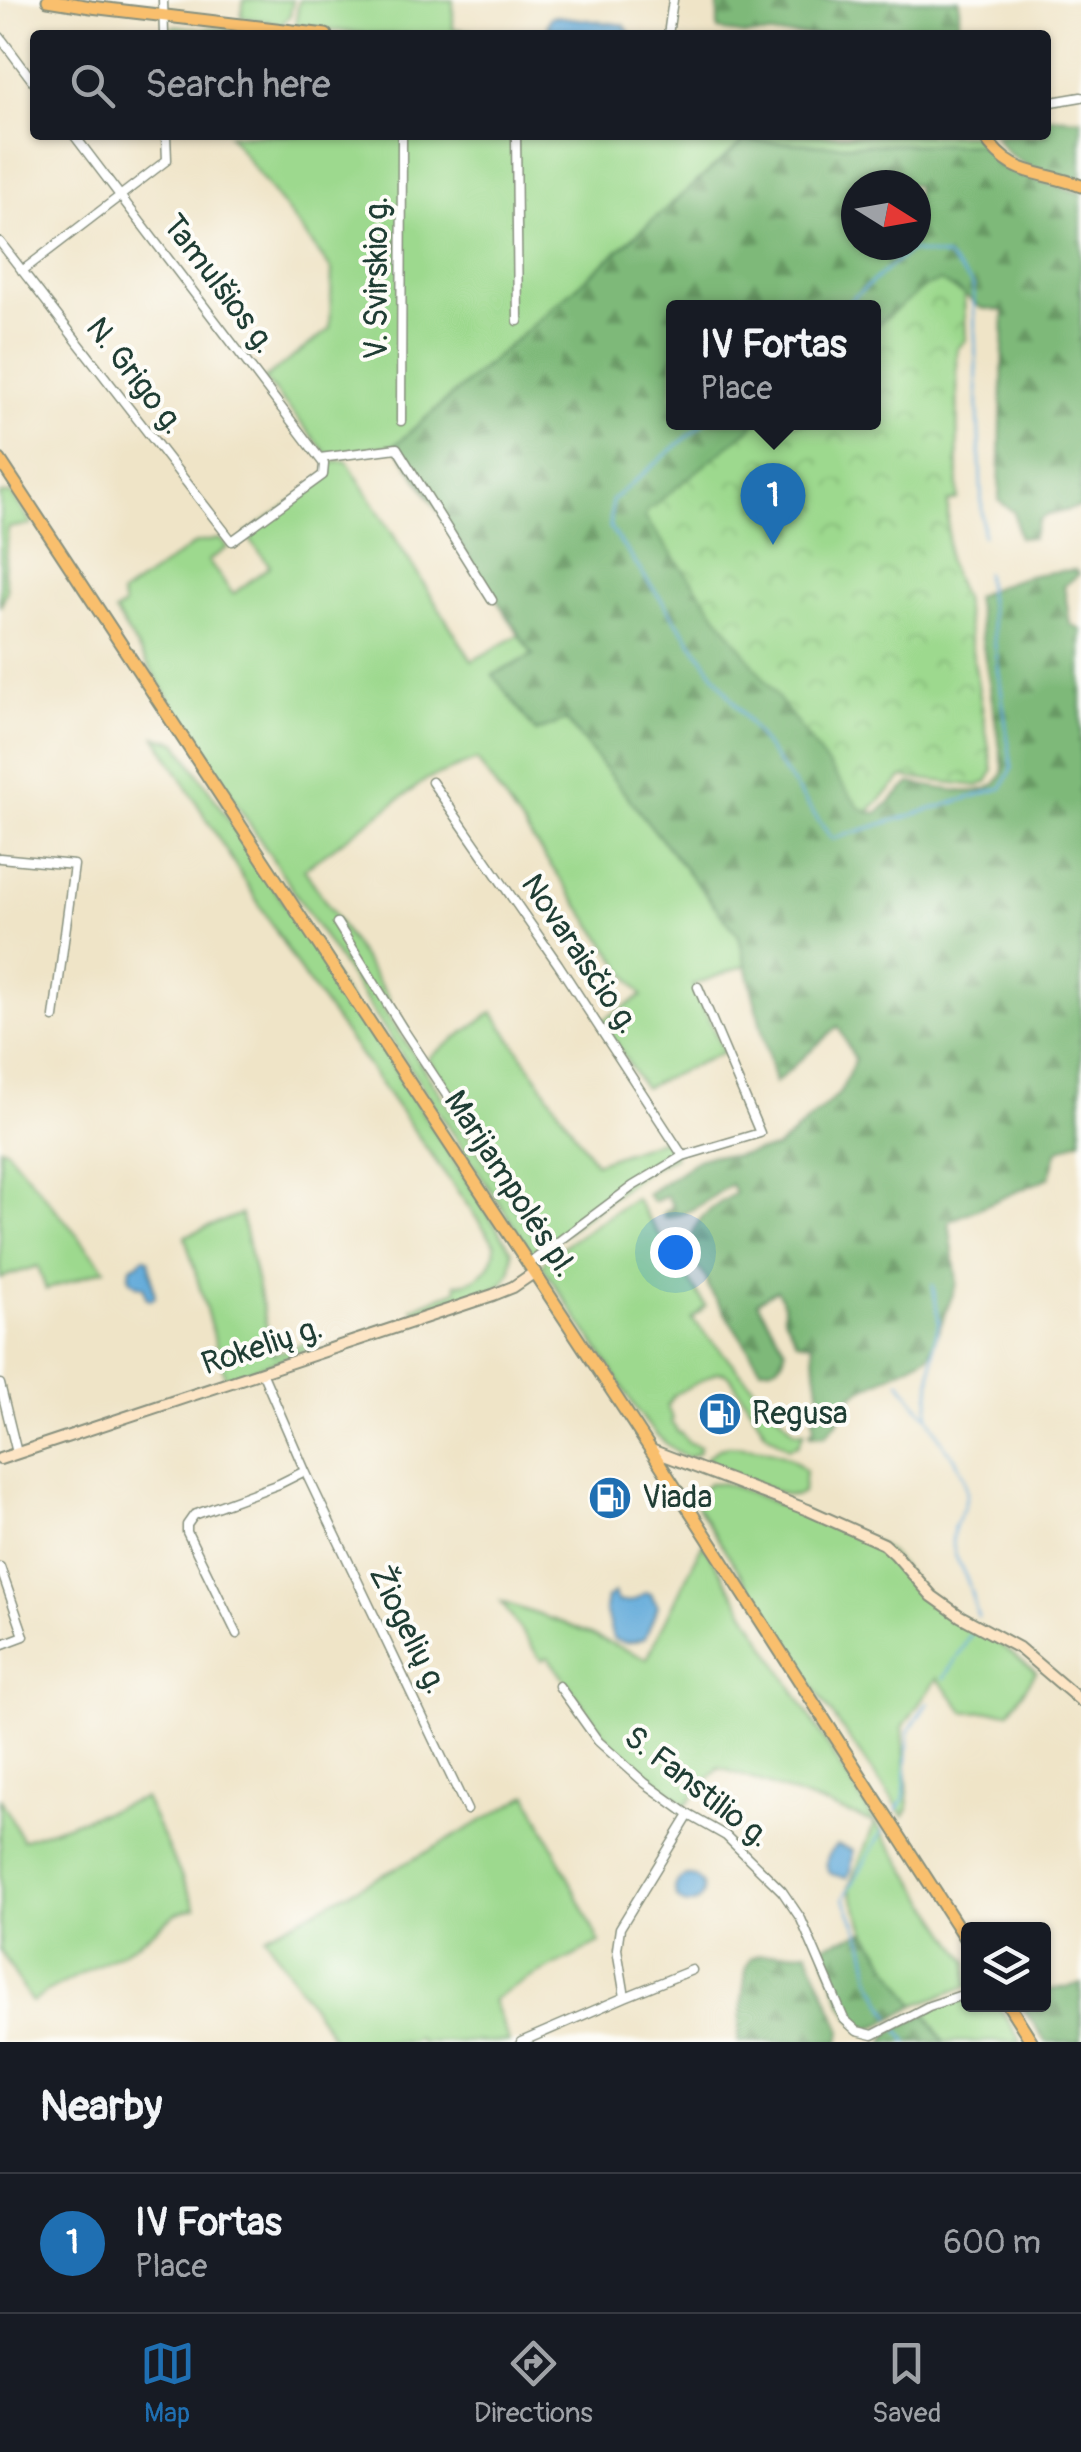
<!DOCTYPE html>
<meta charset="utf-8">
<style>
:root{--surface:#171b24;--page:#20242c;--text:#f1f3f6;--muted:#9ea1a6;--line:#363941;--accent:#1f6fb2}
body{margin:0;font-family:Pangolin,sans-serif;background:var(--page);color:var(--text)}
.controls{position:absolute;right:30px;bottom:30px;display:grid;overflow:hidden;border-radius:10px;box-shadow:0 2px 8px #0004}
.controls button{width:90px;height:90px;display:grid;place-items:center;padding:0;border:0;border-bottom:2px solid var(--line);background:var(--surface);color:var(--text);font:50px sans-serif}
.compass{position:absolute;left:841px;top:170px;width:90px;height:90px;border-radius:50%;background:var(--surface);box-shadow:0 2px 8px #0004;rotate:101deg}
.you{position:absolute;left:675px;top:1252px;width:35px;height:35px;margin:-25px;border:8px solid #fff;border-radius:50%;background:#1a73e8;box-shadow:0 0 0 15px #1a73e833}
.badge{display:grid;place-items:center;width:65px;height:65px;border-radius:50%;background:var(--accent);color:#fff;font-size:32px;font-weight:700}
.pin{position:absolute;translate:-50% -82px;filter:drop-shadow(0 2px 5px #0008)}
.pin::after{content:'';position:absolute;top:52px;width:35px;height:30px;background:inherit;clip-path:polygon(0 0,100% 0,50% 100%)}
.popup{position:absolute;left:666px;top:300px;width:215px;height:130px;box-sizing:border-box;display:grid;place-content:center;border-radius:10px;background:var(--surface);filter:drop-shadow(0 2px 8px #0005);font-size:32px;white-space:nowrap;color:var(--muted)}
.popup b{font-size:38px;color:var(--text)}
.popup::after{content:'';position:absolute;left:50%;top:100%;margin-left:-20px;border:20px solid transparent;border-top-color:var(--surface)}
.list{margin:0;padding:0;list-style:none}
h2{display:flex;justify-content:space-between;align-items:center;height:130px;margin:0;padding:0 40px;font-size:42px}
h2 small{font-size:32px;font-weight:400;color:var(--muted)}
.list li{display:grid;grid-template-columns:65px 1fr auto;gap:30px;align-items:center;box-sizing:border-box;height:140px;padding:0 40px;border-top:2px solid var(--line)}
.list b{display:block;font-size:38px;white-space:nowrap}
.list p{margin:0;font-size:32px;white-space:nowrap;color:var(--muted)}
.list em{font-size:32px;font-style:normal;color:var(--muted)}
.icon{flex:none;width:55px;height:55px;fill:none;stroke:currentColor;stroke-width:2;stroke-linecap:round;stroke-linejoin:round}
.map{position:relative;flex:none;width:1081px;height:2042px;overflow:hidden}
.search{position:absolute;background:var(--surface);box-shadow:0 2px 8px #0004;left:30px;right:30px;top:30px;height:110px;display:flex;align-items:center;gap:25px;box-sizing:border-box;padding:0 35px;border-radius:10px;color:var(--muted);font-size:38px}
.sheet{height:270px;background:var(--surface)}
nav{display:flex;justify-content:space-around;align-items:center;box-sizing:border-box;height:140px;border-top:2px solid var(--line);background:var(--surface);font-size:28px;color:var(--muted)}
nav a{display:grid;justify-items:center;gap:5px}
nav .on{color:var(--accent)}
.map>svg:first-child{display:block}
.grass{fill:#9dd98e;stroke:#5e8b61;stroke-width:2.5}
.forest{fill:url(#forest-firs);stroke:#4e7b56;stroke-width:2.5;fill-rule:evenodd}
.park{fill:url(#park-crowns);stroke:#5e8b61;stroke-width:2.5}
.water{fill:#63abda;stroke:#417487;stroke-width:2.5}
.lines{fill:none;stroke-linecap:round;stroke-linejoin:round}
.stream{stroke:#63abda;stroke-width:2.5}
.street-casing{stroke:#87907e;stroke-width:11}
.secondary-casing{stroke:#87907e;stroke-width:14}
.primary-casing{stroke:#87907e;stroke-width:15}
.street{stroke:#fff;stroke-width:8}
.secondary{stroke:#fde5c5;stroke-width:10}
.primary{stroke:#f9bf6d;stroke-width:11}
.labels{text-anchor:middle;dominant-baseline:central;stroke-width:8;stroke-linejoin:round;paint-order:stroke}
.street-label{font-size:32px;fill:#1f3d34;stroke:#fdfcf7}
.poi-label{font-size:32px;fill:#1f3d34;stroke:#fdfcf7;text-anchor:start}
</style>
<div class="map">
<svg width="1081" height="2042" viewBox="0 0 1081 2042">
<defs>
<pattern id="forest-firs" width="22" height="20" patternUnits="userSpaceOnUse" patternTransform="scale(2.5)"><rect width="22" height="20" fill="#7eb979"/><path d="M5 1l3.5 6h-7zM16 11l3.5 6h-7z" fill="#679864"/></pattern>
<pattern id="park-crowns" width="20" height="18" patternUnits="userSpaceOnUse" patternTransform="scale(2.5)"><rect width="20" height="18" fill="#9dd98e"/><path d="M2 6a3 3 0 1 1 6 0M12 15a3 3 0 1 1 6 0" fill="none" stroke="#87bb7b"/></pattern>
</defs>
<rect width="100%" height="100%" fill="#fdfcf7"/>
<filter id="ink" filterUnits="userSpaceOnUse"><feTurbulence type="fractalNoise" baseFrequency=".01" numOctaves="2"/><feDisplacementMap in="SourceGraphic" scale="20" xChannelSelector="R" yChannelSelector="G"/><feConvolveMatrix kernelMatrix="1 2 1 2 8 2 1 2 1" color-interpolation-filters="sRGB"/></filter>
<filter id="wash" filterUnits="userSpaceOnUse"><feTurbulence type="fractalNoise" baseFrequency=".0048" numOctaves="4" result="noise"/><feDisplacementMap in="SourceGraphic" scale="40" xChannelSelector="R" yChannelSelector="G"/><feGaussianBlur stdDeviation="2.25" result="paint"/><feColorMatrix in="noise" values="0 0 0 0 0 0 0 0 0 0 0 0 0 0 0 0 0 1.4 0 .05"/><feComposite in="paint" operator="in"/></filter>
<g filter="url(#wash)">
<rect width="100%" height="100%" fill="#efe4c7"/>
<path class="grass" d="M244,0h49l-3,15 -8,9 -41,-7z
M299,0h154v29l53,6h-127l-84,-9z
M175,26l28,4 8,-2 62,7h-106l1,-4z
M229,135h747l6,9 -158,1 -79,-5 -350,305 -67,10 -64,-76 66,-50 2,-59z
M330,461h17l125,200 47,-26 14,20 -39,20 72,45 173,216 7,29 -53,20 31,67 -80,36 -42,-67 40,-25 -165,-236 -50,19 -123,90 86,131 -8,7 159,238v6l-3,2h-6l-329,-500 -88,-141 9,-6 -3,-11 75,-52 24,-4 8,8 -20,14 25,33 37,-28 -24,-32 80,-56z
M0,494h12l20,30 -24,4 -4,44 3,18 -7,17z
M156,737l21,5 222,334 113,175c1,17 -1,24 -13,36l-83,27 -3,-6 44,-18 -1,-6c23,-3 39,-16 39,-40l-194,-272z
M493,1012l102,151 71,-25 9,13 -1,6 -28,14 -94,72 -6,-2 -118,-183z
M0,1147l6,2 99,120 -59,21 -8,-24 -38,12z
M635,1198l71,108 -14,13 103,113h9l-6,13 -10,3 -22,-15 -34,-54 -7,-6 -8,-1 -43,23 -7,11 6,13 -2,2 7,12h3l7,9 12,5 -2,6 -10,5c-41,-21 -56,-58 -80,-94 -22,-33 -44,-66 -66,-98l5,-9z
M241,1214l32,140 48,-16 -6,9 -89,32 -41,-143z
M729,1446c25,1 59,4 76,25l-2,21 -8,4 -9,-1 -79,-31 -1,-6 13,-10z
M709,1483h12l17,5 140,56 16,13 23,29 22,22 45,24 52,40 -26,39 -45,1 -28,-34 -34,49 6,82 -5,7 -80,-113 -126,-195c-3,-12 2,-17 11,-25z
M703,1543l173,281 92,138v24l-53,19 -49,-74 -17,-44 26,-64 -156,-56 -33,38 -75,-61 -63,-87 -7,3 -40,-58 62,21 84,36z
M528,1795l72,148 -74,37 -33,20 16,42h-89l-2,-4 -7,4h-75l-71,-106 160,-83z
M0,1797l22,43 122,-42 52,109 -19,6 -42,32 -90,48 -13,10 -32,-53z
M968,1999v5l30,1 23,37h-77l-18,-28 15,-10z"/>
<path class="forest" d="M718,0h241v35h-216l-25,-5z
M1046,117l35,2v61c-31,-5 -72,-14 -86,-45h51z
M745,140l79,5 158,-1 17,20 17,10 65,19v314l-34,8 -8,5 -7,18 -13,-1 -5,-25 -15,-11 5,-190 -23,-3 -26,-20 -82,41v-21h-200v114l84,1 111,389 10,1 32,-30c21,3 67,16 84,2 5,-3 7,-9 10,-13l-29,-175c35,-18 61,-25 100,-27l4,4 -15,12 6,38 11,6v510l-23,10 -8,27 -101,44 8,62 -28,72 -77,40 -16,29 -10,11 -15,1 -1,-4 4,-1 -1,-15 10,-2 -11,-71 -15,-2 -13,-24v-12l-7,-15 -20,12 28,46c0,16 -9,20 -24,20l-53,-81c0,-12 -12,-20 -19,-30 2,-39 16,-44 46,-64l-4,-9c-22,14 -39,31 -67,34l-2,-3 11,-9 -6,-10 -14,6 -6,-8 54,-36 10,-3 22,1 44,-8 63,-55 15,-33 -17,-34 -63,57 -36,-147 -173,-216 -30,12 -43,-57 40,-20 -138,-210zM856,185h60v60h-60z
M866,1931l49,74c-13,7 -28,19 -42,22 -30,6 -43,-60 -51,-81z
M807,1951l34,79 -2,12h-101l8,-73 5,-11 8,-3z
M1081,1984v58h-35l-25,-37 23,-1v-13z
M926,2014l18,28h-60l5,-9z"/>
<path class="park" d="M940,281l24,14 2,45 -9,9 1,150 -10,3v59l15,38 30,172 -6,11 -9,4 -75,-9 -35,35 -9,-5 -214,-289 2,-7 110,-88 116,-1v-94l53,-42z"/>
<path class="water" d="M555,16l69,9 7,10c-23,0 -68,5 -84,-9l4,-9z
M144,1257l5,3 6,37 -5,3 -4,-3 -2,-10c-11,-2 -20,-9 -12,-21l7,-3z
M614,1593l3,8c12,3 19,-1 28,-8l6,1 7,12 -13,32c-11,4 -21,7 -32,1l-8,-30 2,-11z
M837,1845l16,5 -2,21 -5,7 -15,-4c-9,-11 -3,-21 6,-29z
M675 1890a14 14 0 1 1 28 0a14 14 0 1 1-28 0Z"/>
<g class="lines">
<path class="stream" d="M841,308l68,-57 38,6 26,28 10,251
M705,422l-93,78 -2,28 222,311 170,-51 10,-19 -27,-196
M933,1285l6,37 -5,21 -6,73 18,33 9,9 9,19 3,15 -3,15 -10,19 -2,16 4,15 12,25 10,35
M900,1381l17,24 10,10
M944,1678l29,-47
M897,1810l7,-11 5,-68 19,-29
M883,1830l-39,68 20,45 7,36 20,38
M898,2029l9,13"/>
</g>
</g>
<g filter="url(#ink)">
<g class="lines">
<g class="street-casing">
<path id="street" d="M163,0l1,35
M668,35l5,-35
M0,37l35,47
M1046,103l35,-6
M516,135l2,186
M0,242l232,299 91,-66 1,-11 -250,-329
M22,271l145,-111 -1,-25
M401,421l1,-286
M320,458l77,-10 95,152
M432,782l126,182 125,192
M0,858l74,7 -20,152
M337,923l66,106 146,221
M530,1263l103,-77 50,-30 77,-23 -62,-146
M262,1372l43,99 162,339
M0,1384l17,69
M0,1567l24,69 -24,9
M237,1634l-50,-102v-7l7,-10 85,-31 26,-13
M559,1686l39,55 47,42 44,32 37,21 56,55 19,28 43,100 13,12 16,4 56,-29 39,-13
M625,1997l67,-27
M521,2042l104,-45 -8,-48 3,-21 69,-113"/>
</g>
<g class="secondary-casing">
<path id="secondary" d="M651,1450l157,60 76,34 11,10 37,42 28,20 59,32 62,53
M0,1459l493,-164 20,-8 22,-15"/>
</g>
<g class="primary-casing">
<path id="primary" d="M48,0l43,7 235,28
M983,135c30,44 54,34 98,51
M0,460l651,990 317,493
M1008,2004l24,38"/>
</g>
<use href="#street" class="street"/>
<use href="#secondary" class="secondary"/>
<use href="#primary" class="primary"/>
</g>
</g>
<defs>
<g id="fuel-disc" transform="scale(2.25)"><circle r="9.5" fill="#1f6fb2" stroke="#fdfcf7"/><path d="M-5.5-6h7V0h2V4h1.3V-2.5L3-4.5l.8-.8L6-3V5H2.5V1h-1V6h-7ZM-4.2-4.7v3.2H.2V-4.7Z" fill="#fff"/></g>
</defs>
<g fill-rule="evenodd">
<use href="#fuel-disc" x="720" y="1414"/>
<use href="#fuel-disc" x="610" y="1498"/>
</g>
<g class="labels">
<g class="street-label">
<text transform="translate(377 278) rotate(-90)">V. Svirskio g.</text>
<text transform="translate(219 284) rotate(53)">Tamulšios g.</text>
<text transform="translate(135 376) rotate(52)">N. Grigo g.</text>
<text transform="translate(580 954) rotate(56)">Novaraisčio g.</text>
<text transform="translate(510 1184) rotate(57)">Marijampolės pl.</text>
<text transform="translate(262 1346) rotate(-18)">Rokelių g.</text>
<text transform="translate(408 1630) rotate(64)">Žiogelių g.</text>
<text transform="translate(697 1787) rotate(38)">S. Fanstilio g.</text>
</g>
<g class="poi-label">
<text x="752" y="1414">Regusa</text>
<text x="642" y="1498">Viada</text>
</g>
</g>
</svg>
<div class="controls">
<button><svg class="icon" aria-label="layers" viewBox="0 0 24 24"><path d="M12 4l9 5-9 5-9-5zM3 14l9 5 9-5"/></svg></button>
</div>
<svg class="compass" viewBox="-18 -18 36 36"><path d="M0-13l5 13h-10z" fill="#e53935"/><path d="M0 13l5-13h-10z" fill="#9ea1a6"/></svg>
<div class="you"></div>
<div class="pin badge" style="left:773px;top:545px">1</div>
<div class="popup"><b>IV Fortas</b>Place</div>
<div class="search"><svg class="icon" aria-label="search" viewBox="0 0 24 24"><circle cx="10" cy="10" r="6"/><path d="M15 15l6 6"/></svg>Search here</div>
</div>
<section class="sheet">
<h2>Nearby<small></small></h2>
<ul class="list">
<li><span class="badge">1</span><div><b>IV Fortas</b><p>Place</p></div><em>600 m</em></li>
</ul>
</section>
<nav>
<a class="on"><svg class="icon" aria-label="map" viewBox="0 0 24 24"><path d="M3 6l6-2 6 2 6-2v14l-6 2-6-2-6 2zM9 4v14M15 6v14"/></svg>Map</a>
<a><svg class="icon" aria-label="directions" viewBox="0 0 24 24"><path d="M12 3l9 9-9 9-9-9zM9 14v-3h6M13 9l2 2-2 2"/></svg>Directions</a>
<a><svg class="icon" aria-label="saved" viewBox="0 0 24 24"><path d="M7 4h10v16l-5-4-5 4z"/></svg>Saved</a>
</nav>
